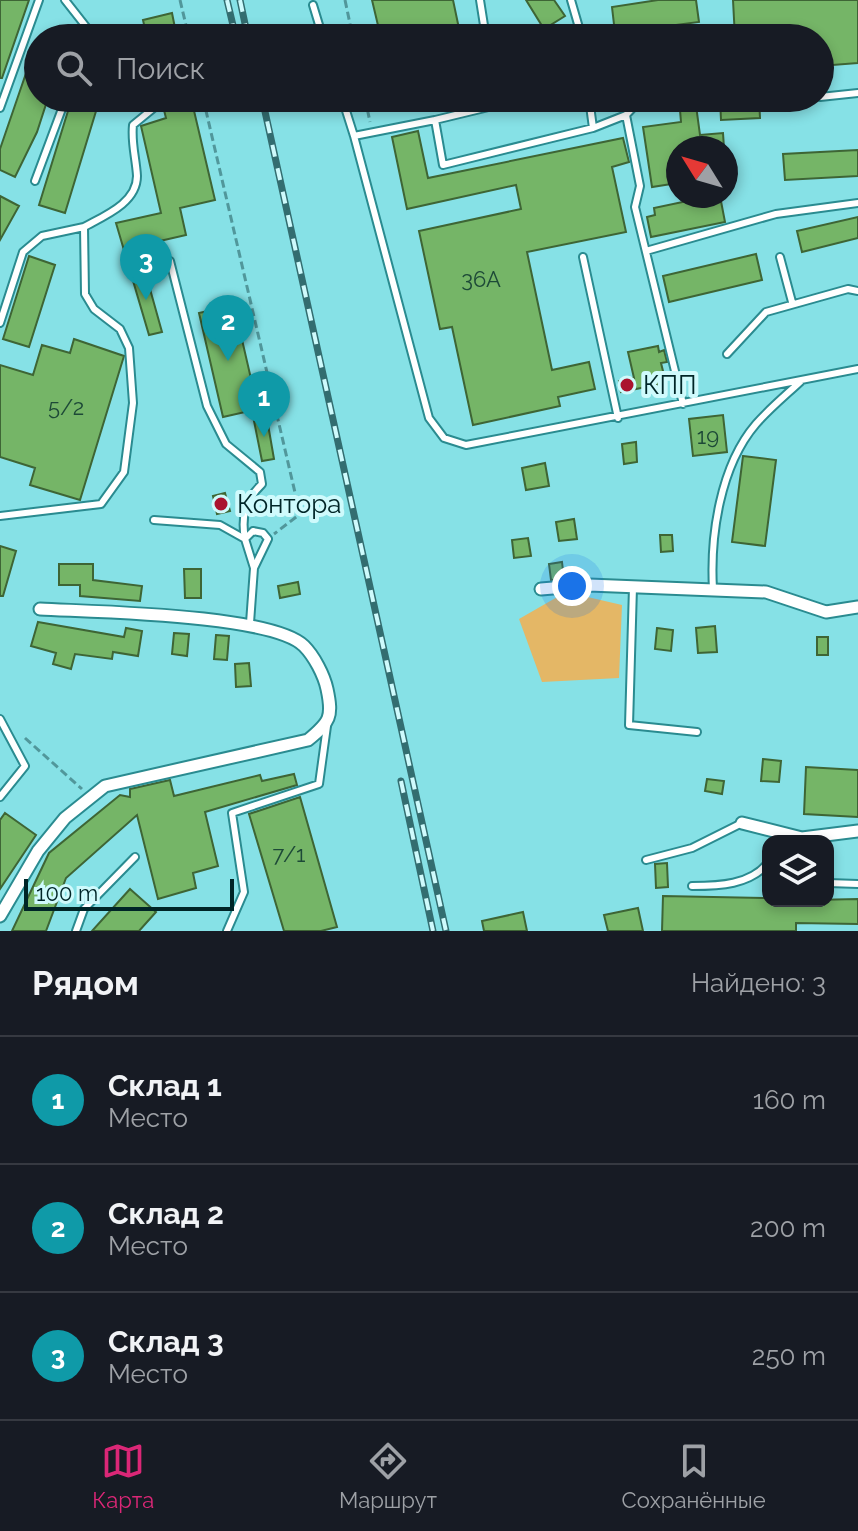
<!DOCTYPE html>
<html lang="ru">
<meta charset="utf-8">
<style>
:root{--surface:#171b24;--page:#20242c;--text:#f1f3f6;--muted:#9ea1a6;--line:#363941;--accent:#db2777}
body{margin:0;font-family:Raleway,sans-serif;background:var(--page);color:var(--text)}
.controls{position:absolute;right:24px;bottom:24px;display:grid;overflow:hidden;border-radius:16px;box-shadow:0 4px 12px #0003}
.controls button{width:72px;height:72px;display:grid;place-items:center;padding:0;border:0;border-bottom:2px solid var(--line);background:var(--surface);color:var(--text);font:40px sans-serif}
.compass{position:absolute;left:666px;top:136px;width:72px;height:72px;border-radius:50%;background:var(--surface);box-shadow:0 4px 12px #0003;rotate:307deg}
.scale{position:absolute;left:24px;bottom:20px;width:210px;box-sizing:border-box;padding-left:8px;border:4px solid #002527;border-top:0;font-size:22px;line-height:28px;white-space:nowrap;color:#002527;-webkit-text-stroke:6px #cffafc;paint-order:stroke}
.you{position:absolute;left:572px;top:586px;width:28px;height:28px;margin:-20px;border:6px solid #fff;border-radius:50%;background:#1a73e8;box-shadow:0 0 0 12px #1a73e833}
.badge{display:grid;place-items:center;width:52px;height:52px;border-radius:50%;background:var(--accent);color:#fff;font-size:26px;font-weight:700}
.pin{position:absolute;translate:-50% -66px;filter:drop-shadow(0 2px 4px #0008)}
.pin::after{content:'';position:absolute;top:42px;width:28px;height:24px;background:inherit;clip-path:polygon(0 0,100% 0,50% 100%)}
.list{margin:0;padding:0;list-style:none}
h2{display:flex;justify-content:space-between;align-items:center;height:104px;margin:0;padding:0 32px;font-size:34px}
h2 small{font-size:26px;font-weight:400;color:var(--muted)}
.list li{display:grid;grid-template-columns:52px 1fr auto;gap:24px;align-items:center;box-sizing:border-box;height:128px;padding:0 32px;border-top:2px solid var(--line)}
.list b{display:block;font-size:30px;white-space:nowrap}
.list p{margin:0;font-size:26px;white-space:nowrap;color:var(--muted)}
.list em{font-size:26px;font-style:normal;color:var(--muted)}
.icon{flex:none;width:44px;height:44px;fill:none;stroke:currentColor;stroke-width:2;stroke-linecap:round;stroke-linejoin:round}
.map{position:relative;flex:none;width:858px;height:931px;overflow:hidden}
.search{position:absolute;background:var(--surface);box-shadow:0 4px 12px #0003;left:24px;right:24px;top:24px;height:88px;display:flex;align-items:center;gap:20px;box-sizing:border-box;padding:0 28px;border-radius:44px;color:var(--muted);font-size:30px}
.sheet{height:488px;background:var(--surface)}
nav{display:flex;justify-content:space-around;align-items:center;box-sizing:border-box;height:112px;border-top:2px solid var(--line);background:var(--surface);font-size:22px;color:var(--muted)}
nav a{display:grid;justify-items:center;gap:4px}
nav .on{color:var(--accent)}
.map>svg:first-child{display:block}
.green{fill:#e4b766}
.building{fill:#75b567;stroke:#3e6535;stroke-width:2}
.lines{fill:none;stroke-linecap:round;stroke-linejoin:round}
.service-casing{stroke:#2a8b90;stroke-width:10}
.minor-casing{stroke:#2a8b90;stroke-width:15}
.path{stroke:#51979b;stroke-width:3;stroke-dasharray:8 4;stroke-linecap:butt}
.service{stroke:#fff;stroke-width:6}
.minor{stroke:#fff;stroke-width:11}
.rail-casing{stroke:#336d70;stroke-width:7}
.rail{stroke:#cffafc;stroke-width:4;stroke-dasharray:12;stroke-linecap:butt}
.poi-dot{fill:#aa132e;stroke:#cffafc;stroke-width:3}
.labels{text-anchor:middle;dominant-baseline:central;stroke-width:8;stroke-linejoin:round;paint-order:stroke}
.number-label{font-size:22px;fill:#1d4937}
.poi-label{font-size:26px;fill:#002527;stroke:#cffafc;text-anchor:start}
</style>
<div class="map">
<svg width="858" height="931" viewBox="0 0 858 931">
<rect width="100%" height="100%" fill="#86e1e6"/>
<path class="green" d="M566,592l56,13 -3,73 -77,4 -23,-63z"/>
<path class="building" d="M0,0h29l-27,78h-2z
M372,0h81l8,38h-80z
M526,0h28l11,16 -21,13z
M658,0h38l3,22 -84,11 -3,-26z
M733,0h125v63l-38,3v-28h-85z
M172,13l5,25h-30l-4,-18z
M35,47l3,51h10l-11,34 -22,45 -15,-7v-21z
M72,98h28l-35,115 -26,-8z
M161,98h30l24,102 -35,8 6,27 -48,11 24,86 -13,3 -33,-112 45,-10 -20,-87 25,-8z
M679,98h16l5,37 23,-2 1,15h-46v35l-26,4 -9,-60 38,-5z
M720,98h39l1,20 -39,2z
M418,131l10,47 195,-40 6,24 -17,5 14,65 -99,20 25,118 37,-8 6,27 -37,8 2,9 -87,19 -21,-98 -12,2 -21,-98 102,-22 -5,-24 -109,24 -15,-72z
M858,150v26l-73,4 -2,-26z
M0,196l19,10 -19,34z
M711,196h9l5,26 -74,15 -4,-20 8,-2 -1,-7z
M858,217v21l-56,14 -5,-21z
M756,254l6,26 -93,22 -6,-26z
M29,256l26,9 -26,82 -26,-8z
M234,305l24,104 -35,8 -24,-104z
M74,339l50,17 -44,144 -50,-15 5,-17 -35,-11v-92l33,10 9,-30 28,8z
M658,346l1,6 5,-2 3,12 -6,1 5,20 -45,9 -2,-11 15,-3 -6,-26z
M266,413l8,46 -12,2 -9,-45z
M723,415l4,37 -34,4 -4,-37z
M636,442l1,20 -13,2 -2,-20z
M743,456l33,4 -11,86 -33,-4z
M545,463l4,23 -23,4 -4,-22z
M225,493l5,18 -13,3 -4,-18z
M574,519l3,20 -18,2 -3,-19z
M660,535h12l1,16 -12,1z
M528,538l3,18 -17,2 -2,-18z
M0,546l16,5 -13,45h-3z
M562,562l2,17 -13,1 -2,-16z
M59,564h34v16l49,6 -2,15 -60,-5v-11h-21z
M184,569h17v29h-16z
M298,582l2,12 -20,4 -2,-12z
M38,622l86,15 2,-9 16,3 -4,25 -25,-4 -1,7 -37,-5 -4,15 -18,-5 3,-11 -25,-7z
M715,626l2,26 -19,1 -2,-25z
M657,628l16,2 -2,21 -16,-2z
M174,633l15,1 -2,22 -15,-2z
M216,635l13,1 -2,24 -13,-1z
M817,637h11v18h-11z
M249,663l2,23 -15,1 -1,-23z
M763,759l18,2 -2,21 -18,-1z
M806,767l52,3v47l-54,-3z
M294,774l3,11 -92,27 13,54 -25,7 3,15 -38,11 -21,-84 -71,63 -20,53h-34l37,-78 71,-58 10,2v-8l40,-9 4,16 86,-21 2,6z
M707,779l17,2 -2,13 -17,-3z
M300,797l37,130 -16,4h-37l-35,-117z
M5,813l31,22 -36,54v-69z
M667,863l1,24 -12,1 -1,-24z
M130,889l26,23 -17,19h-47z
M663,896l105,2v3l90,-2v25l-62,-1v8h-134z
M638,908l5,23h-35l-4,-16z
M523,912l4,19h-43l-2,-10z"/>
<g class="lines">
<g class="service-casing">
<path id="service" d="M65,0l26,33 -2,5
M480,0l6,38
M571,0l11,38
M313,5l10,33
M662,38v-2
M820,97l38,-4
M342,98l12,38 81,-16 8,45 150,-37 33,-13 16,-17
M589,98l4,30
M777,101l32,-3
M0,108l39,-108
M626,115l14,71 -5,21 48,197
M435,120l62,-15 -1,-7
M354,136l75,282 15,20 22,7 392,-76
M35,181l31,-83
M646,251l130,-37 82,-11
M583,257l35,161
M780,257l12,45
M170,261l37,145 19,38 34,28 2,12c-17,16 -21,33 -17,55
M0,323l23,-71 19,-16 42,-9
M727,354l39,-42 82,-23 10,2
M0,516l101,-12 23,-32 9,-69 -4,-55 -9,-19 -26,-20 -9,-15 -1,-67c20,-11 53,-24 53,-51 -1,-18 -6,-33 -4,-51l22,-18 -1,-9
M154,520l66,5 25,14 9,29 -4,55
M245,539l8,-8 10,2 5,6 -14,29
M633,587l-4,138 68,7
M713,589c-3,-53 7,-123 43,-165 13,-15 30,-29 45,-43
M0,719l25,47 -25,31
M646,860l46,-12 50,-25
M828,883l30,1
M692,886c27,0 58,-1 76,-23
M76,931l8,-22 51,-52
M227,931l17,-39 -12,-79 87,-29 8,-58"/>
</g>
<g class="minor-casing">
<path id="minor" d="M541,589l48,-4 177,7 60,20 32,-5
M742,823l60,15 56,-7
M0,916l38,-65 27,-33 40,-32 203,-46c22,-18 25,-23 19,-51 -3,-14 -13,-33 -23,-43 -32,-32 -213,-34 -264,-37"/>
</g>
<path class="path" d="M180,0l9,38
M345,0l8,38
M203,98l97,416 -26,20
M365,98l5,24
M25,738l57,51"/>
<use href="#service" class="service"/>
<use href="#minor" class="minor"/>
<g class="rail-casing">
<path id="rail" d="M227,0l9,38
M240,0l8,38
M262,98l184,833
M401,781l32,150"/>
</g>
<use href="#rail" class="rail"/>
</g>
<g class="poi-dot">
<circle cx="627" cy="385" r="8"/>
<circle cx="221" cy="504" r="8"/>
</g>
<g class="labels">
<g class="number-label">
<text x="481" y="279">36А</text>
<text x="66" y="407">5/2</text>
<text x="708" y="436">19</text>
<text x="289" y="854">7/1</text>
</g>
<g class="poi-label">
<text x="643" y="385">КПП</text>
<text x="237" y="504">Контора</text>
</g>
</g>
</svg>
<div class="controls">
<button><svg class="icon" aria-label="layers" viewBox="0 0 24 24"><path d="M12 4l9 5-9 5-9-5zM3 14l9 5 9-5"/></svg></button>
</div>
<svg class="compass" viewBox="-18 -18 36 36"><path d="M0-13l5 13h-10z" fill="#e53935"/><path d="M0 13l5-13h-10z" fill="#9ea1a6"/></svg>
<div class="scale">100 m</div>
<div class="you"></div>
<div class="pin badge" style="left:264px;top:437px;background:#0f9aa8">1</div>
<div class="pin badge" style="left:228px;top:361px;background:#0f9aa8">2</div>
<div class="pin badge" style="left:146px;top:300px;background:#0f9aa8">3</div>
<div class="search"><svg class="icon" aria-label="search" viewBox="0 0 24 24"><circle cx="10" cy="10" r="6"/><path d="M15 15l6 6"/></svg>Поиск</div>
</div>
<section class="sheet">
<h2>Рядом<small>Найдено: 3</small></h2>
<ul class="list">
<li><span class="badge" style="background:#0f9aa8">1</span><div><b>Склад 1</b><p>Место</p></div><em>160 m</em></li>
<li><span class="badge" style="background:#0f9aa8">2</span><div><b>Склад 2</b><p>Место</p></div><em>200 m</em></li>
<li><span class="badge" style="background:#0f9aa8">3</span><div><b>Склад 3</b><p>Место</p></div><em>250 m</em></li>
</ul>
</section>
<nav>
<a class="on"><svg class="icon" aria-label="map" viewBox="0 0 24 24"><path d="M3 6l6-2 6 2 6-2v14l-6 2-6-2-6 2zM9 4v14M15 6v14"/></svg>Карта</a>
<a><svg class="icon" aria-label="directions" viewBox="0 0 24 24"><path d="M12 3l9 9-9 9-9-9zM9 14v-3h6M13 9l2 2-2 2"/></svg>Маршрут</a>
<a><svg class="icon" aria-label="saved" viewBox="0 0 24 24"><path d="M7 4h10v16l-5-4-5 4z"/></svg>Сохранённые</a>
</nav>
